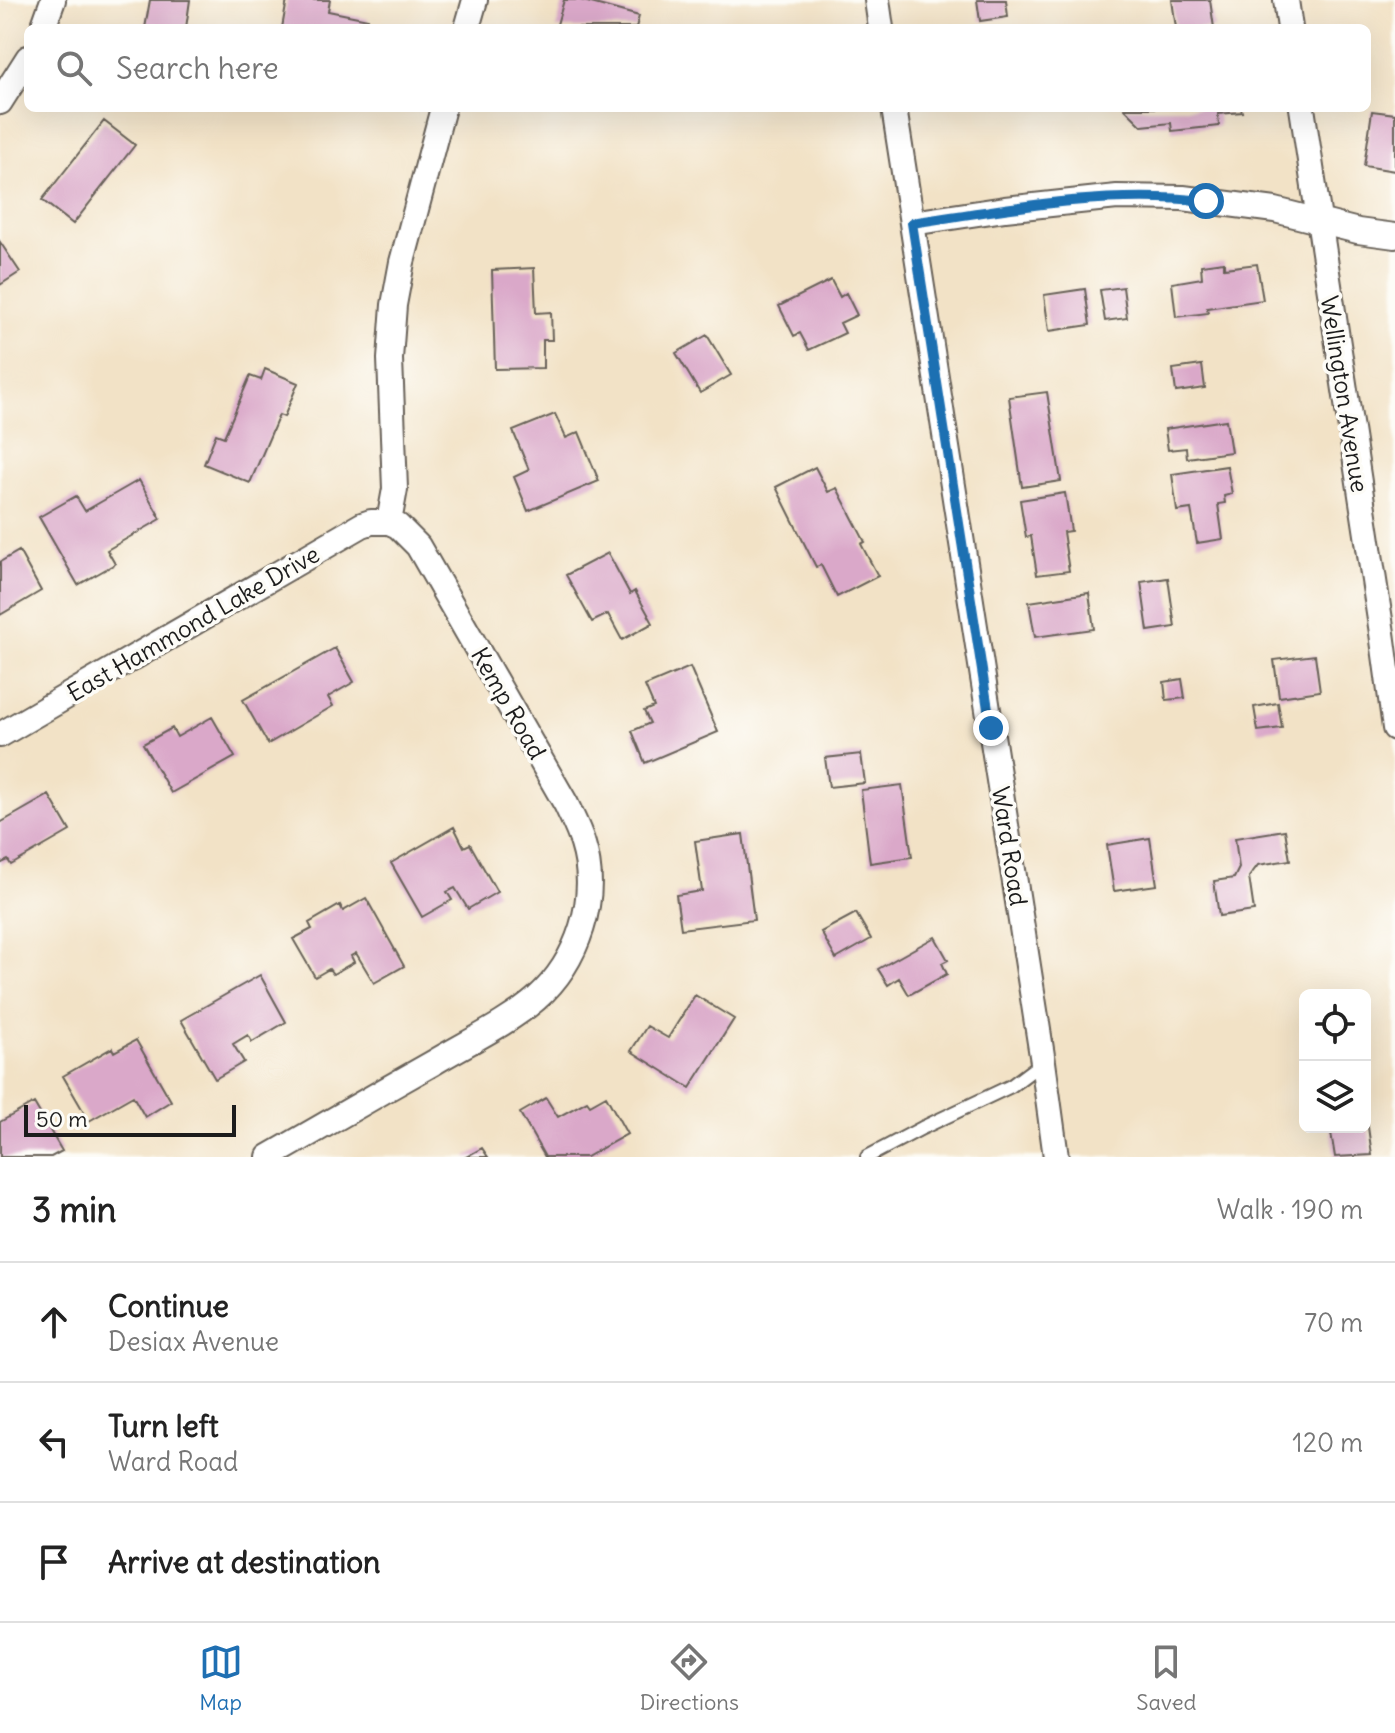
<!DOCTYPE html>
<meta charset="utf-8">
<style>
:root{--surface:#fff;--page:#f2f2f2;--text:#222;--muted:#767676;--line:#e0e0e0;--accent:#1f6fb2}
body{margin:0;font-family:Delius,sans-serif;background:var(--page);color:var(--text)}
.controls{position:absolute;right:24px;bottom:24px;display:grid;overflow:hidden;border-radius:12px;box-shadow:0 8px 32px #0002}
.controls button{width:72px;height:72px;display:grid;place-items:center;padding:0;border:0;border-bottom:2px solid var(--line);background:var(--surface);color:var(--text);font:40px sans-serif}
.scale{position:absolute;left:24px;bottom:20px;width:212px;box-sizing:border-box;padding-left:8px;border:4px solid #1c1c1c;border-top:0;font-size:22px;line-height:28px;white-space:nowrap;color:#1c1c1c;-webkit-text-stroke:6px #fdfcf7;paint-order:stroke}
.stop{position:absolute;width:24px;height:24px;margin:-18px;border:6px solid #1f6fb2;border-radius:50%;background:#fff}
.stop.end{background:#1f6fb2;border-color:#fff;box-shadow:0 2px 8px #0008}
.list{margin:0;padding:0;list-style:none}
h2{display:flex;justify-content:space-between;align-items:center;height:104px;margin:0;padding:0 32px;font-size:34px}
h2 small{font-size:26px;font-weight:400;color:var(--muted)}
.list li{display:grid;grid-template-columns:52px 1fr auto;gap:24px;align-items:center;box-sizing:border-box;height:120px;padding:0 32px;border-top:2px solid var(--line)}
.list b{display:block;font-size:30px;white-space:nowrap}
.list p{margin:0;font-size:26px;white-space:nowrap;color:var(--muted)}
.list em{font-size:26px;font-style:normal;color:var(--muted)}
.icon{flex:none;width:44px;height:44px;fill:none;stroke:currentColor;stroke-width:2;stroke-linecap:round;stroke-linejoin:round}
.map{position:relative;flex:none;width:1395px;height:1157px;overflow:hidden}
.search{position:absolute;background:var(--surface);box-shadow:0 8px 32px #0002;left:24px;right:24px;top:24px;height:88px;display:flex;align-items:center;gap:20px;box-sizing:border-box;padding:0 28px;border-radius:12px;color:var(--muted);font-size:30px}
.sheet{height:464px;background:var(--surface)}
nav{display:flex;justify-content:space-around;align-items:center;box-sizing:border-box;height:112px;border-top:2px solid var(--line);background:var(--surface);font-size:22px;color:var(--muted)}
nav a{display:grid;justify-items:center;gap:4px}
nav .on{color:var(--accent)}
.map>svg:first-child{display:block}
.building{fill:#daa8c9}
.lines{fill:none;stroke-linecap:round;stroke-linejoin:round}
.lane-casing{stroke:#676158;stroke-width:16}
.street-casing{stroke:#676158;stroke-width:28}
.lane{stroke:#fff;stroke-width:12}
.street{stroke:#fff;stroke-width:24}
.route{stroke:#1f6fb2;stroke-width:10}
.labels{text-anchor:middle;dominant-baseline:central;stroke-width:7;stroke-linejoin:round;paint-order:stroke}
.street-label{font-size:24px;fill:#1c1c1c;stroke:#fdfcf7}
</style>
<div class="map">
<svg width="1395" height="1157" viewBox="0 0 1395 1157">
<rect width="100%" height="100%" fill="#fdfcf7"/>
<filter id="ink" filterUnits="userSpaceOnUse"><feTurbulence type="fractalNoise" baseFrequency=".0125" numOctaves="2"/><feDisplacementMap in="SourceGraphic" scale="16" xChannelSelector="R" yChannelSelector="G"/><feConvolveMatrix kernelMatrix="1 2 1 2 8 2 1 2 1" color-interpolation-filters="sRGB"/></filter>
<filter id="wash" filterUnits="userSpaceOnUse"><feTurbulence type="fractalNoise" baseFrequency=".006" numOctaves="4" result="noise"/><feDisplacementMap in="SourceGraphic" scale="32" xChannelSelector="R" yChannelSelector="G"/><feGaussianBlur stdDeviation="1.8" result="paint"/><feColorMatrix in="noise" values="0 0 0 0 0 0 0 0 0 0 0 0 0 0 0 0 0 1.4 0 .05"/><feComposite in="paint" operator="in"/></filter>
<g filter="url(#wash)">
<rect width="100%" height="100%" fill="#f2e2c6"/>
<g id="blocks">
<path class="building" d="M150,0h40l-4,28h-41z
M287,0h43l-2,11 40,8 -2,9h-84z
M564,0h16l59,16 -3,12h-80z
M977,0h29l2,17 -28,4z
M1172,0h38l4,28h-38z
M1124,108h117l1,4 -24,2 1,12 -47,5 -1,-8 -29,3z
M1372,111l23,3v57l-31,-5z
M104,121l31,24 -62,79 -31,-24z
M0,242l20,30 -20,13z
M1224,262v6l33,-4 6,36 -56,8 1,5 -32,4 -4,-34 30,-5 -1,-13z
M534,268l2,45 15,-1 1,28h-9v28l-48,1 -3,-99z
M831,280l9,17 6,-4 11,22 -17,8 5,10 -36,17 -9,-17 -6,3 -15,-30z
M1123,287l4,31 -22,3 -5,-31z
M1085,289l5,36 -41,6 -5,-36z
M707,335l24,40 -31,18 -24,-40z
M1202,365l3,23 -29,4 -3,-23z
M265,369l33,14 -14,34 -5,-2 -29,68 -46,-19 12,-30 8,3 26,-61 11,4z
M1047,392l14,89 -39,6 -13,-90z
M555,414l11,24 13,-6 20,49 -71,30 -14,-34 15,-7 -16,-39z
M1226,420l5,32 -44,6 -1,-10 -18,2 -3,-21z
M1227,466l5,28 -8,2 1,7 -7,1 5,35 -26,4 -6,-34 -14,2 -5,-37z
M815,467l13,25 9,-4 28,54 -4,2 17,32 -41,21 -16,-32 -5,2 -40,-80z
M139,480l22,39 -54,31 8,14 -37,21 -39,-68 37,-21 9,15z
M1065,493l6,38 -8,1 6,39 -32,4 -6,-39 -5,1 -6,-37z
M19,551l22,40 -41,24v-53z
M608,553l22,41 5,-3 18,32 -31,17 -14,-26 -16,8 -26,-47z
M1168,578l7,49 -27,4 -7,-49z
M1089,593l5,36 -59,8 -6,-35z
M335,648l19,34 -26,15 5,9 -65,38 -25,-44z
M1315,655l5,36 -41,6 -5,-37z
M690,667l28,65 -73,31 -13,-32 18,-8 -6,-12 10,-4 -9,-21z
M1182,679l3,19 -19,2 -2,-18z
M1278,703l4,25 -24,3 -4,-24z
M212,717l23,40 -64,36 -28,-49 29,-16 5,9z
M861,754l4,29 -36,4 -4,-29z
M902,785l10,72 -42,6 -9,-73z
M49,795l21,36 -59,34 -3,-5 -8,4v-41z
M454,827l10,20 6,-3 27,48 -29,17 -13,-21 -8,4 5,8 -30,17 -31,-54z
M1285,830l5,30 -32,5 -9,12 5,34 -35,5 -5,-35 20,-3 5,-10 -4,-30z
M743,834l11,86 -73,9 -5,-34 26,-4 -7,-50z
M1150,838l7,47 -43,6 -7,-46z
M366,898l38,68 -30,17 -18,-30 -5,3 3,6 -21,12 -4,-5 -14,8 -22,-38 19,-10 -3,-6 31,-18 3,6z
M856,913l15,26 -35,20 -15,-27z
M935,937l13,23 -6,3 5,11 -38,21 -10,-17 -11,7 -10,-16z
M260,975l26,47 -34,20 -4,-7 -15,9 11,18 -29,17 -34,-59z
M695,995l39,24 -44,69 -59,-37 16,-25 21,12z
M136,1040l35,61 -26,16 -12,-21 -44,25 -26,-45 49,-28 2,4z
M606,1096l21,38 -41,23h-41l-25,-44 26,-15 12,19 29,-16 3,4z
M34,1103l28,48 -11,6h-51v-35z
M1365,1120h2l5,35 -37,2 -5,-30h35z
M482,1148l6,9h-22z"/>
</g>
</g>
<g filter="url(#ink)">
<use href="#blocks" fill-opacity="0" stroke="#676158" stroke-width="2"/>
<g class="lines">
<g class="lane-casing">
<path id="lane" d="M867,1157l55,-29 89,-42 32,-24"/>
</g>
<g class="street-casing">
<path id="street" d="M877,0l4,28
M1286,0l4,28
M43,28l10,-28
M467,28l8,-28
M0,102l28,-44
M894,108l149,954 13,95
M1302,108l80,525 13,95
M912,223l93,-14 112,-12 66,1 92,12 83,21 37,5
M0,735l362,-210 9,-3h18
M269,1157c54,-31 109,-63 164,-94 33,-20 74,-39 103,-64 42,-37 64,-101 47,-155 -4,-14 -11,-27 -17,-40l-148,-258 -20,-20 -9,-4 6,-33 -5,-130 4,-54 8,-43 41,-154"/>
</g>
<use href="#lane" class="lane"/>
<use href="#street" class="street"/>
</g>
</g>
<g class="lines" filter="url(#ink)">
<path class="route" d="M991,728l-79,-505c97,-15 195,-33 294,-22"/>
</g>
<g class="labels">
<g class="street-label">
<text transform="translate(1345 394) rotate(81)">Wellington Avenue</text>
<text transform="translate(193 623) rotate(-30)">East Hammond Lake Drive</text>
<text transform="translate(509 703) rotate(60)">Kemp Road</text>
<text transform="translate(1010 846) rotate(81)">Ward Road</text>
</g>
</g>
</svg>
<div class="controls">
<button><svg class="icon" aria-label="locate" viewBox="0 0 24 24"><circle cx="12" cy="12" r="6"/><path d="M12 2v4M12 18v4M2 12h4M18 12h4"/></svg></button>
<button><svg class="icon" aria-label="layers" viewBox="0 0 24 24"><path d="M12 4l9 5-9 5-9-5zM3 14l9 5 9-5"/></svg></button>
</div>
<div class="scale">50 m</div>
<div class="stop" style="left:1206px;top:201px"></div>
<div class="stop end" style="left:991px;top:728px"></div>
<div class="search"><svg class="icon" aria-label="search" viewBox="0 0 24 24"><circle cx="10" cy="10" r="6"/><path d="M15 15l6 6"/></svg>Search here</div>
</div>
<section class="sheet">
<h2>3 min<small>Walk · 190 m</small></h2>
<ul class="list">
<li><svg class="icon" aria-label="ahead" viewBox="0 0 24 24"><path d="M12 20V5M6 11l6-6 6 6"/></svg><div><b>Continue</b><p>Desiax Avenue</p></div><em>70 m</em></li>
<li><svg class="icon" aria-label="left" viewBox="0 0 24 24"><path d="M17 20v-9H6M10 6l-5 5 5 5"/></svg><div><b>Turn left</b><p>Ward Road</p></div><em>120 m</em></li>
<li><svg class="icon" aria-label="arrive" viewBox="0 0 24 24"><path d="M6 21V4h12l-3 4 3 4H6"/></svg><div><b>Arrive at destination</b></div></li>
</ul>
</section>
<nav>
<a class="on"><svg class="icon" aria-label="map" viewBox="0 0 24 24"><path d="M3 6l6-2 6 2 6-2v14l-6 2-6-2-6 2zM9 4v14M15 6v14"/></svg>Map</a>
<a><svg class="icon" aria-label="directions" viewBox="0 0 24 24"><path d="M12 3l9 9-9 9-9-9zM9 14v-3h6M13 9l2 2-2 2"/></svg>Directions</a>
<a><svg class="icon" aria-label="saved" viewBox="0 0 24 24"><path d="M7 4h10v16l-5-4-5 4z"/></svg>Saved</a>
</nav>
